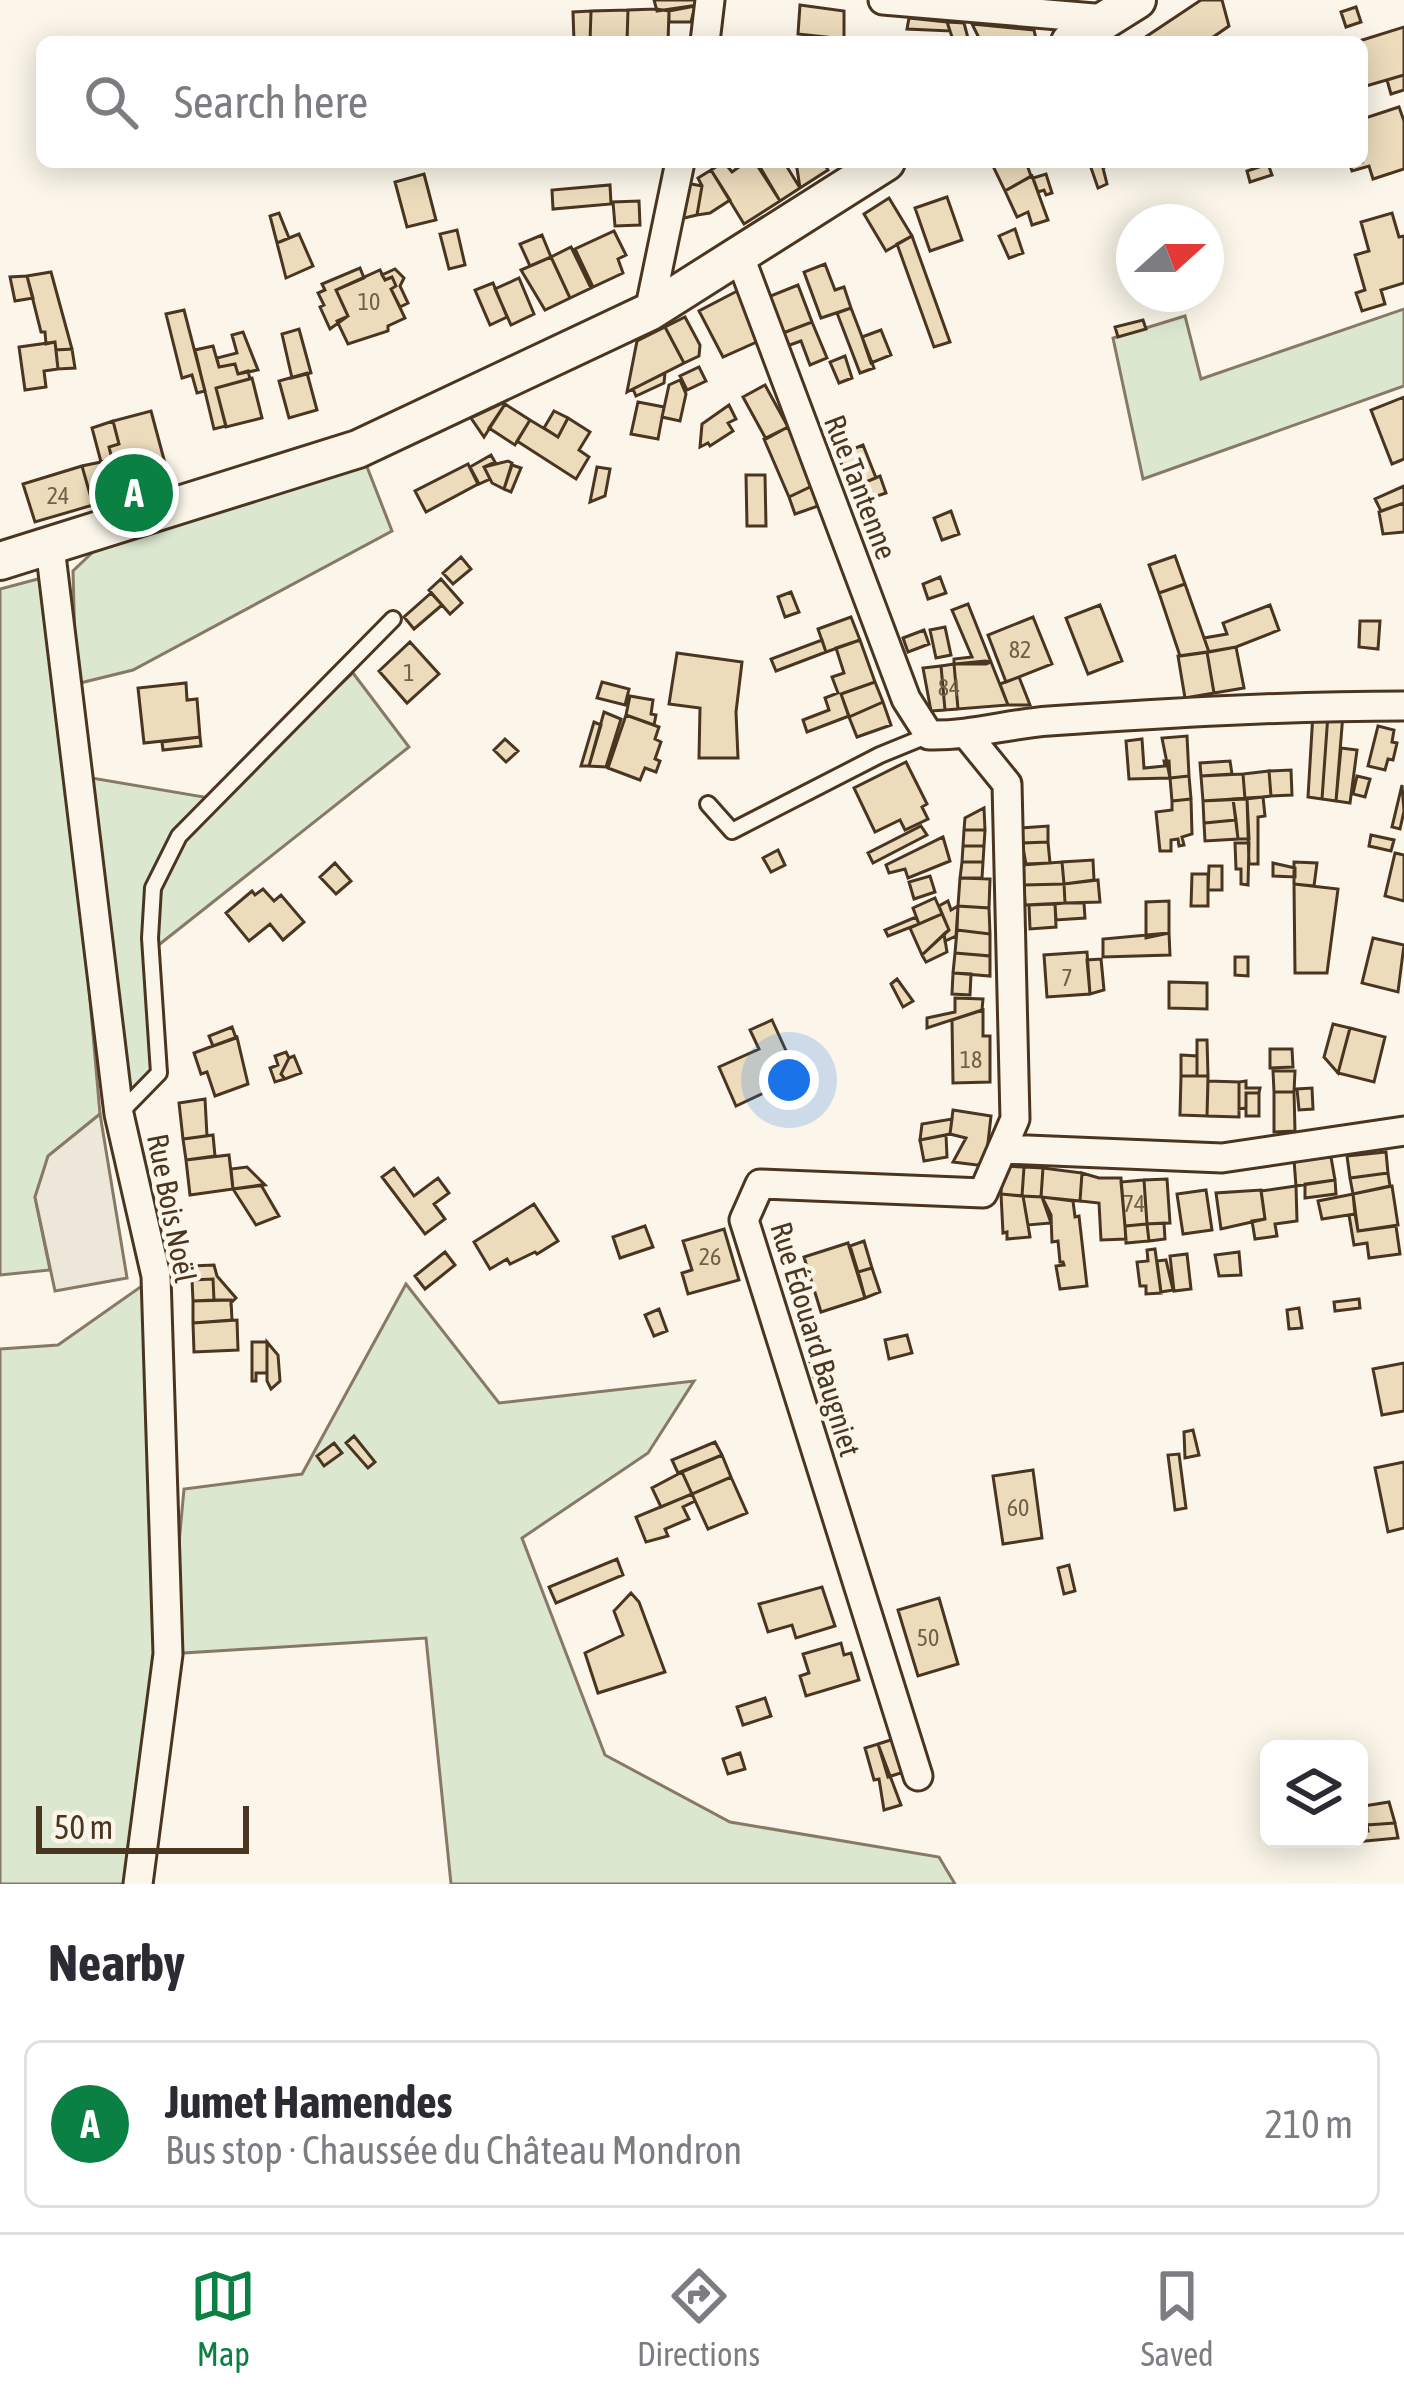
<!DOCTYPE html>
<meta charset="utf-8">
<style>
:root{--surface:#fff;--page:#f2f2f3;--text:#2b2b33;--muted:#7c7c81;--line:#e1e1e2;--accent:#0b8043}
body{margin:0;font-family:"Asap Condensed",sans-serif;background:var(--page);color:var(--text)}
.controls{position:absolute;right:36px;bottom:36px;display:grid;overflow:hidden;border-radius:18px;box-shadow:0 6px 30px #0003}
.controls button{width:108px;height:108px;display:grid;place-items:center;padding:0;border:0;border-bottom:3px solid var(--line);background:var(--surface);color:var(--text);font:60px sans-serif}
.compass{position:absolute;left:1116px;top:204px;width:108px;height:108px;border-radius:50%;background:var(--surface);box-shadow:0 6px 30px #0003;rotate:69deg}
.scale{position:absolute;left:36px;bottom:30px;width:213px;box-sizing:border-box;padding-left:12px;border:6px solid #4a3520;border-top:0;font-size:33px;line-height:42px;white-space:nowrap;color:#4a3520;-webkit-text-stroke:9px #fbf6e9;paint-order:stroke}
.you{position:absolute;left:789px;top:1080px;width:42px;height:42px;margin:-30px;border:9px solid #fff;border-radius:50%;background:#1a73e8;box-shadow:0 0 0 18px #1a73e833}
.badge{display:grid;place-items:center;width:78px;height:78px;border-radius:50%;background:var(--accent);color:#fff;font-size:39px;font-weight:700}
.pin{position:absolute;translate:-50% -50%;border:6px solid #fff;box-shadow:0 3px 12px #0006}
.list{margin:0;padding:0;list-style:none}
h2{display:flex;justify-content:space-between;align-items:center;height:156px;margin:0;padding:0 48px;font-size:51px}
h2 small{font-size:39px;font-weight:400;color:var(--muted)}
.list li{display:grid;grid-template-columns:78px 1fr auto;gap:36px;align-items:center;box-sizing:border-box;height:168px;margin:0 24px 24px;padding:0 24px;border:3px solid var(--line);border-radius:18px}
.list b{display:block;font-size:45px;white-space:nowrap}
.list p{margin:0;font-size:39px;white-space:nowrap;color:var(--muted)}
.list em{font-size:39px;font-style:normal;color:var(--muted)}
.icon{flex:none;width:66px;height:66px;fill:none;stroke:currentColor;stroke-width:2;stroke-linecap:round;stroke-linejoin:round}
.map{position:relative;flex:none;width:1404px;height:1884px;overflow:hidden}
.search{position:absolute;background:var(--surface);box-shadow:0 6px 30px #0003;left:36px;right:36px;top:36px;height:132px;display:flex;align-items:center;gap:30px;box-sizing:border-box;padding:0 42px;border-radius:18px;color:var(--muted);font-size:45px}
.sheet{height:348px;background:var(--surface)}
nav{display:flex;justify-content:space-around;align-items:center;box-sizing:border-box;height:168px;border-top:3px solid var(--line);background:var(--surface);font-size:33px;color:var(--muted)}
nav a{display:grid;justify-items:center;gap:6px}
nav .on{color:var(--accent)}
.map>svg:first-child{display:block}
.green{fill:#dce7d0;stroke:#887966;stroke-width:3}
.parking{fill:#ede7d9;stroke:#887966;stroke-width:3}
.building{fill:#ecdcbc;stroke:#4a3520;stroke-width:3}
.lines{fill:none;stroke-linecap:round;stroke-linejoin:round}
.lane-casing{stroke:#4a3520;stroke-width:20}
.street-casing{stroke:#4a3520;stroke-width:33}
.secondary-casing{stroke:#4a3520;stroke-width:42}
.lane{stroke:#fbf6e9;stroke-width:14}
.street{stroke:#fbf6e9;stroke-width:27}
.secondary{stroke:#fbf6e9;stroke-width:36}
.labels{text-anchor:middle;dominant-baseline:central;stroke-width:9;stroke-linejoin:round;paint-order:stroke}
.number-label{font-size:24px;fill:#725f47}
.street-label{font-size:30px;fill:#4a3520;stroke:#fbf6e9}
</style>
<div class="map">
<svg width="1404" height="1884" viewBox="0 0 1404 1884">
<rect width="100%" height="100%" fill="#fbf6e9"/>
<path class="green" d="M1404,309v77l-261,93 -30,-141 72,-22 16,63z
M362,454l30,77 -259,139 -57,14 -3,-113 21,-20z
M53,575l47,539 -51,42 -14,41 15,73 -50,5v-686z
M353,673l56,74 -258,204 8,122 -40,41 -33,-337 129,22z
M156,1276l14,364 14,-151 118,-15 104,-190 93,119 195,-22 -46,72 -126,85 83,217 125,67 209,35 16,27h-504l-25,-246 -258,16 -31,230h-137v-535l58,-4z"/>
<path class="parking" d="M100,1114l27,164 -72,13 -20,-94 13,-41z"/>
<path class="building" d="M654,0h42l2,5 -41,6z
M1201,0h21l7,26 -23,16h-68z
M800,5l44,6v28l-46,-5z
M695,6l-4,16h-22v-11z
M1356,7l5,15 -15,5 -5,-15z
M656,9l13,2 -1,31h-41l1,-32z
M628,10l-1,32h-37l1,-31z
M591,11l-1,31h-16l-1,-30z
M909,18l38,4 3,9 -43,-2z
M947,22l17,1 5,19 -16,-2z
M972,24l62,6 2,9 -55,3z
M1404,27v48l-38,11 -4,-44h-6z
M1404,75v15l-13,4 -4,-14z
M1399,107l5,14v48l-31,10 -4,-13 -17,5 -3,-9h13v-43z
M724,162l8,10 14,-10h11l23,39 -36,23 -33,-54z
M761,162h23l16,26 -20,13 -23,-36z
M796,162h27l5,8 -28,18z
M991,162h35l5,14 -26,15z
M1089,162h17l1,4 -4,2 4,16 -9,4z
M1268,164l4,11 -22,7 -3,-11z
M711,170l19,30 -20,13 -13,2 5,-29 -4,-8z
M424,174l12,46 -29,7 -12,-45z
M1046,174l6,19 -6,2 -2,-5 -6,2 -5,-14z
M1032,176l16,44 -16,5 -4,-13 -11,5 -12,-26z
M686,183l16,3 -5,29 -21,5z
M610,185l1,19 -58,5 -1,-19z
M947,197l15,43 -32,11 -15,-43z
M889,198l23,38 -26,15 -22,-37z
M639,201l1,24 -25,1 -2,-24z
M279,213l10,25 -12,5 -7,-27z
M1392,213l7,24 5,-1v47l-23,7 4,14 -23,7 -6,-18 9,-3 -10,-35 14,-4 -8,-29z
M1015,229l8,24 -14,5 -10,-22z
M457,230l8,35 -16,4 -9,-35z
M614,231l12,24 -8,4 5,14 -30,14 -18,-38z
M299,234l14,32 -27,12 -9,-35z
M542,235l9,22 -21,9 -10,-22z
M912,236l38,106 -16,5 -37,-103z
M571,247l20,41 -21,10 -19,-41z
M551,257l19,41 -25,12 -24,-40z
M825,264l10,26 9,-3 7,21 -30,10 -17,-46z
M360,268l4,10 -28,12 12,26 -18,13 -10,-22 4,-2 -6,-12 7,-3 -3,-6z
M395,269l9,9 -4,8 8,17 -8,4 -9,-18 5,-3 -4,-9 -7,3 -3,-5z
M380,270l5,10 7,-3 4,9 -5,3 14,29 -17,8v5l-40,13 -11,-23 11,-5 -12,-26z
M51,272l21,77 -16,1 -1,-8 -9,2 -1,-12h-4l-14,-56z
M27,276l6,22 -18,3 -5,-24z
M519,278l15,36 -23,11 -16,-36z
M493,283l14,34 -17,8 -15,-35z
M798,285l14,37 -29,11 -15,-36z
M741,289l20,51 -38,17 -24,-46z
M851,308l23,60 -14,5 -23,-60z
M184,310l21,81 -8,2 -5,-18 -10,3 -16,-64z
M685,317l15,28 -1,11 -15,7 -19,-36z
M1143,320l3,9 -28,8 -3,-10z
M812,322l15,36 -17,7 -9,-24 -14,5 -4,-13z
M665,327l19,36 -57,29 10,-51z
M299,329l12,44 -19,5 -10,-44z
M881,330l10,25 -20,8 -9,-26z
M243,332l15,38 -20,4 -3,-10 -16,3 -2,-9 20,-5 -5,-18z
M55,342l3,27 -14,2 2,16 -21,3 -6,-43z
M213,346l6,21 16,-3 3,10 10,-3 2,8 -34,9 10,38 -12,3 -19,-79z
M72,349l3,19 -17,1 -2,-19z
M845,356l7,22 -13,5 -9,-21z
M699,367l7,14 -19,9 -7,-14z
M307,373l10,37 -28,8 -10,-37z
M665,373l-1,10 -28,13 -3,-7z
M252,378l10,40 -36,9 -10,-39z
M680,380l6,14 -6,27 -18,-4 7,-32z
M765,385l23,42 -22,12 -23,-42z
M1404,397v62l-12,5 -21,-54z
M638,402l26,5 -6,32 -27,-5z
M503,403l2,1 -21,33 -13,-19z
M505,404l25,16 -15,25 -26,-17z
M729,405l7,14 -8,4 5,8 -23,15 -2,-3 -8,4 2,-23z
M151,411l15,56 -38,10 -5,-20 -11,2 -3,-12 10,-3 -6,-23z
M554,411l14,7 -10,19 -14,-9z
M568,418l22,14 -11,18 10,7 -13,22 -59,-38 13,-21 28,17z
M113,421l6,23 -10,3 3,12 -11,3 -9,-34z
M788,427l24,59 -23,11 -25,-58z
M863,445l13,33 -25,10 -13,-33z
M491,455l4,7 -11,5 6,12 -11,5 -9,-17z
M508,461l4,2 -8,26 -12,-6 -8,-16z
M101,462l11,37 -19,6 -11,-39z
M468,464l10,20 -52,28 -11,-21z
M512,465l9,3 -10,24 -7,-3z
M82,466l11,39 -58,17 -12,-38z
M597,467l13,2 -5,27 -15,6z
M746,475h19l1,51h-19z
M880,476l6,17 -24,8 -6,-15z
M812,486l6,20 -23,8 -6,-17z
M1404,486v17l-23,8 -6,-12z
M1404,503v29l-21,2 -4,-22z
M951,511l8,23 -17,6 -8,-22z
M1175,556l10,28 -26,9 -10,-28z
M461,557l10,12 -18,15 -10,-11z
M940,577l6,16 -18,6 -5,-15z
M441,579l21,24 -12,11 -21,-24z
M1185,584l24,68 -29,4 -21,-63z
M791,592l8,20 -14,5 -7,-20z
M431,593l11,12 -28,24 -10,-12z
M968,604l23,58 -5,2h-32v-5l18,-2 -20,-47z
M1100,605l22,56 -34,13 -22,-56z
M1270,605l9,25 -43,17 -27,5 -5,-14 23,-4 -4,-11z
M851,617l9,23 -34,12 -8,-23z
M1033,617l19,47 -46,18 -18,-47z
M1360,621h20l-2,28 -19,-2z
M945,627l6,28 -15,3 -6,-28z
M924,630l5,14 -21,8 -5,-14z
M822,640l4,12 -50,19 -5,-12z
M860,640l15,42 -34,12 8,22 -42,16 -4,-12 26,-10 -4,-12 13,-5 -6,-16 12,-4 -8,-25z
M410,642l29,32 -32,29 -28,-32z
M1236,647l8,41 -30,5 -7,-41z
M1207,652l7,41 -29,5 -7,-42z
M677,653l65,9 -6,50 2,46h-39l1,-50 -31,-4z
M985,661l6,1 17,43 -50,4 -4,-45z
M954,664l4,45 -13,1 -4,-44z
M941,666l4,44 -14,1 -8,-43z
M1019,677l11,28h-22l-8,-21z
M602,682l27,7 -4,16 -28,-7z
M875,682l8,20 -34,15 -8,-23z
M186,683l1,17 10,-1 3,38 -56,6 -6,-55z
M630,696l23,4 -2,14 5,1 -2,10 -28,-10z
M883,702l8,23 -34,12 -8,-20z
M604,712l17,7 -15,48 -17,-1z
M1313,713l15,1 -6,85 -14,-2z
M1328,714h15l-7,87 -14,-2z
M626,715l33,12 -4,12 6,3 -6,17 5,2 -4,11 -11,-4 -5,12 -32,-12z
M594,722l7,3 -12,41h-8z
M1378,726l16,4 -2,12 5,1 -4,17 -5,-1 -3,11 -17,-4z
M1187,736l2,40 -19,2 -8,-40z
M200,737l1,9 -38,4 -1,-8z
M505,739l13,12 -12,11 -12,-12z
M1142,739l2,29 21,-2 -1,-5h5l1,17 -41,1 -3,-38z
M1341,748l16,2 -7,53 -14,-2z
M1230,761l2,13 -31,2 -1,-13z
M906,762l21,42 -5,3 6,12 -23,11 -5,-10 -25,12 -21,-44z
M1291,770l1,25 -21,1 -2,-25z
M1269,771l2,25 -26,3 -2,-25z
M1243,774l2,25 -42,2 -2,-25z
M1189,776l2,23 -19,2 -2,-23z
M1357,776l13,3 -5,18 -12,-3z
M1402,785l2,26 -4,18 -8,-2z
M1263,797l2,19 -7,1v47h-9l-2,-66z
M1247,798l2,41h-11l-5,-40z
M1191,799l1,35 -10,3 2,8 -5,1 -1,-7 -7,1v11h-11l-4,-39 16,-2v-9z
M1233,799l3,21 -32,3 -1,-22z
M984,808l1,22h-21l1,-12z
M1236,820l2,19 -33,2 -1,-18z
M921,826l6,9 -54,28 -5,-10z
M1048,826v16l-27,1v-15z
M964,830h21l-1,16h-21z
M1371,835l23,5 -3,11 -22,-5z
M943,837l7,24 -42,17 -3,-9 -16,4 -3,-8z
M1048,842l2,21 -24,1 -4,-21z
M1235,843h14l-1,42 -7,-1v-15h-5z
M963,846h21l-1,16h-21z
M778,850l7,15 -14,7 -8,-14z
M1395,853l9,2v46l-19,-5z
M1093,860l1,20 -30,4 -2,-22z
M962,862h21l-1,16h-22z
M1062,862l2,22 -40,1 -2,-20z
M1294,862l23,1 -3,23 -20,-2z
M335,863l16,18 -15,13 -16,-17z
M1273,863l22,5v9l-22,-1z
M1209,866h13v24h-14z
M1192,874h16v32h-17z
M930,876l5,16 -21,7 -5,-17z
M960,878l30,1 -1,29 -31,-2z
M1098,880l2,22 -35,1 -1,-19z
M1064,884l1,19 -40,2 -1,-20z
M1294,884l44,5 -11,84h-32z
M263,889l11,12 7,-6 23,27 -21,18 -13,-16 -21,17 -23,-28 26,-22 3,4z
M935,898l7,16 -23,10 -6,-16z
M948,901l3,9 7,-4 -2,30 -11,5 -1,-7 5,-4 -10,-24z
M1169,901v32l-23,5v-36z
M1065,903h19l1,15 -29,2 -1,-16z
M1055,904l1,23 -26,2 -1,-24z
M958,906l31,2 1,26 -33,-4z
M942,914l7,16 -27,25 -12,-27z
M916,917l3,7 -31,12 -3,-6z
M957,930l33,4v22l-35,-3z
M1169,933l1,22 -67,2v-18z
M944,934l3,18 -21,10 -4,-7z
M1373,938l31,7 -6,47 -36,-9z
M1087,952l3,42 -43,3 -3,-42z
M955,953l35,3v20l-37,-3z
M1235,957h13v19l-13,-1z
M1101,959l3,31 -14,4 -3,-34z
M953,973l18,1 -1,21 -18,-1z
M897,979l16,22 -10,6 -12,-23z
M1169,982l38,1v26l-38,-1z
M955,998l28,1 -1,11 -55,18v-10l28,-6z
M983,1010v26h7v46l-37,1 -1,-63z
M772,1020l26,57 -62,29 -17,-39 40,-18 -9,-19z
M1333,1024l17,4 -12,45 -14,-16z
M232,1027l4,11 -23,8 -4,-10z
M1350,1028l35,9 -11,45 -36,-9z
M237,1037l11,47 -33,12 -8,-24 -6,2 -7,-21z
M1197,1040h10l1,36h-11z
M1270,1049h22l1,18 -23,1z
M286,1052l3,6 -8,16 4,5 -10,3 -5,-14 8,-3 -3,-9z
M1181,1055l16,1v20h-16z
M294,1056l7,17 -16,6 -4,-5 8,-16z
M1273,1071h22l-1,21h-20z
M1181,1076h27l-1,40 -27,-1z
M1208,1081l31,1v35l-32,-1z
M1246,1081v7h14l-1,5h-13v15l-7,1v-27z
M1312,1088l1,21 -14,1 -2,-21z
M1274,1092h20l1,39 -21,1z
M1246,1093h13v23h-13z
M205,1099l2,37 -24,3 -4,-36z
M953,1110l38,6 -5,45 -9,4 -24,-3 13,-24 -16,-4z
M952,1119l-2,15 -30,6 2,-16z
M213,1135l2,21 -29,4 -3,-21z
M946,1135l1,22 -23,4 -4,-21z
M1386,1152l2,21 -38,5 -3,-22z
M229,1155l4,34 -43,6 -4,-35z
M1331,1157l4,23 -39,6 -2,-26z
M1002,1166l22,1 -2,29 -21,-2z
M247,1167l18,18 -32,4 -2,-20z
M1024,1167l19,1 -2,29 -19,-1z
M394,1168l20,28 24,-18 11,15 -15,11 11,15 -20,15 -43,-57z
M1043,1168l39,5 -2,28 -39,-4z
M1082,1173l17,5h22l5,61 -25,1 -2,-37 -19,-2z
M1388,1173l2,13 -37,8 -3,-16z
M1167,1179l3,44 -23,1 -3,-44z
M1144,1180l3,44 -22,2 -4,-44z
M1335,1180l1,14 -31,4v-14z
M261,1185l18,31 -23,9 -23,-36z
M1296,1186l1,35 -22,3 2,12 -22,3 -3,-18 13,-2 -4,-28z
M1392,1186l6,39 -40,6 -5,-37z
M1206,1190l6,40 -29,4 -6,-40z
M1261,1190l4,29 -44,10 -5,-36z
M1001,1194l22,2 7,41 -23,2v-7l-4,1z
M1353,1194l2,20 -33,5 -4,-18z
M1023,1196l19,1 9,26 -23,2z
M1042,1197l31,4 2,16 4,-1 8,70 -27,3 -4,-23 8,-1 -1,-3h-3l-2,-21 -6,1 -1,-27z
M534,1204l24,37 -21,13 -2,-2 -25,12 -3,-5 -17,10 -16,-27z
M1355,1214l3,17 38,-5 4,28 -31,4 -2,-15 -13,2 -5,-30z
M1164,1223l1,16 -16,2 -2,-17z
M1147,1224l2,17 -23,2 -1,-17z
M645,1226l8,21 -33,11 -7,-21z
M724,1229l15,51 -51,14 -6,-21 10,-3 -9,-29z
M864,1241l8,27 -14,4 -8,-26z
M848,1243l17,55 -44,14 -17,-55z
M1155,1249l6,44 -15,1v-8h-6l-3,-24 11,-1 -1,-11z
M445,1252l10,13 -30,24 -10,-13z
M1239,1252l2,23 -22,1 -4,-21z
M1187,1254l4,35 -17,2 -4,-35z
M1166,1260l7,30 -12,2 -4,-31z
M214,1265l3,11 19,22 -5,5v-3h-17l-1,-21 -21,1v-14z
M872,1268l8,24 -15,6 -7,-26z
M213,1279l1,21 -21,1 -1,-21z
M1359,1299l1,9 -25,3 -1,-9z
M231,1300l1,20 -39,3v-22z
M1299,1308l3,20 -13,1 -2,-19z
M659,1309l8,22 -13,5 -9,-21z
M237,1320l1,30 -44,2 -1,-29z
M907,1335l5,18 -23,6 -4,-19z
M252,1342h15v31h-11v8h-4z
M267,1342l11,13 2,26 -9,8 -4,-8z
M828,1353l5,18 -19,6 -5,-19z
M1404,1363v48l-22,4 -9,-46z
M1193,1430l6,25 -14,3 -1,-26z
M354,1436l21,26 -7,6 -22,-25z
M715,1442l7,13 -44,18 -6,-13z
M334,1443l8,10 -18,13 -7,-10z
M1179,1454l7,54 -11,2 -7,-55z
M722,1455l9,22 -39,17 -10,-22z
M1404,1462v66l-16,4 -13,-64z
M1033,1470l9,68 -39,6 -10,-68z
M682,1472l10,22 -31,13 -9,-19z
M731,1477l16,36 -39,16 -16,-35z
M692,1494l3,7 -12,6 6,12 -24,10 3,7 -22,6 -10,-25z
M617,1559l6,16 -67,28 -7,-16z
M1069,1565l6,26 -11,3 -6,-26z
M822,1587l13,39 -39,12 -4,-13 -24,7 -9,-28z
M631,1593l8,9 26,70 -67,21 -13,-40 38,-18 -9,-24z
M939,1598l19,66 -40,12 -20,-66z
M841,1643l3,12 7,-2 8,27 -53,16 -6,-20 9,-3 -6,-19z
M765,1698l6,18 -28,9 -6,-18z
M897,1738l10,33 -19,6 -10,-33z
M878,1744l23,61 -17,5 -5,-31 -5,1 -9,-32z
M740,1753l5,16 -17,5 -5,-15z
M1389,1802l6,21 -28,2 -3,-19z
M1395,1823l3,15 -43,4 4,-9 9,-2 -1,-6z"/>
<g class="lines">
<g class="lane-casing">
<path id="lane" d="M708,804l24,27 148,-76 49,-20
M119,1114l40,-41 -9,-135 3,-50 26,-52 214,-217"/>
</g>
<g class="street-casing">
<path id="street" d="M883,0l223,19
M705,42l5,-42
M740,257l166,442 23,36c43,1 78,-11 120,-14 119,-8 236,-15 355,-15
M649,312l31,-150
M50,547l69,567 37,162 12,378 -30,230
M1002,1149l220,9 182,-27
M918,1776l-174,-556 16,-36 223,9 32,-74 -8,-335 -39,-48"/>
</g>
<g class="secondary-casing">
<path id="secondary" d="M1070,42l67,-42
M0,561l358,-112 291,-137 237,-150"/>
</g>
<use href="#lane" class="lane"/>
<use href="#street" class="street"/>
<use href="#secondary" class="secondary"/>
</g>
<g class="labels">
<g class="number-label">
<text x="369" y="301">10</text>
<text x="58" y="495">24</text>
<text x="1020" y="649">82</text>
<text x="409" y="672">1</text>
<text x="949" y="687">84</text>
<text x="1067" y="977">7</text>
<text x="971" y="1059">18</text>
<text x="1134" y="1203">74</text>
<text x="710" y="1256">26</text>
<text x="1018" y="1507">60</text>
<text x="928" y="1637">50</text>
</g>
<g class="street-label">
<text transform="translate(861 487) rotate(69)">Rue Tantenne</text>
<text transform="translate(172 1208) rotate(79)">Rue Bois Noël</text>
<text transform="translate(816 1339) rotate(73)">Rue Édouard Baugniet</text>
</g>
</g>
</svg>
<div class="controls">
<button><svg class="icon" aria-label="layers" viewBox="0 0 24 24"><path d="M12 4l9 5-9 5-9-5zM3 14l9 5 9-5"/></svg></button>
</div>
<svg class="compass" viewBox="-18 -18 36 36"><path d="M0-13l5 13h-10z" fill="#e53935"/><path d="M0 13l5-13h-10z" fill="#7c7c81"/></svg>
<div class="scale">50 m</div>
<div class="you"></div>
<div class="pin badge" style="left:134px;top:493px">A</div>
<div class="search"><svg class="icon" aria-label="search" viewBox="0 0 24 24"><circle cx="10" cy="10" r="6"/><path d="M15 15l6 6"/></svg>Search here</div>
</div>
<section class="sheet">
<h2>Nearby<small></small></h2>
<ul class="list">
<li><span class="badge">A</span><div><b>Jumet Hamendes</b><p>Bus stop · Chaussée du Château Mondron</p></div><em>210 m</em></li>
</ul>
</section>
<nav>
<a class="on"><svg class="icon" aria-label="map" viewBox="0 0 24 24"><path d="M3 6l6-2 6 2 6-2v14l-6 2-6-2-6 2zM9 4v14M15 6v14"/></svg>Map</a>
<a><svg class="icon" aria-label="directions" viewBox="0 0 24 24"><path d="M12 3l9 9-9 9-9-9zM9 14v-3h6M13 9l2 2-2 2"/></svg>Directions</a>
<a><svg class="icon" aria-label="saved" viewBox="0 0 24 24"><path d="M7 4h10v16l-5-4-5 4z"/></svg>Saved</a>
</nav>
